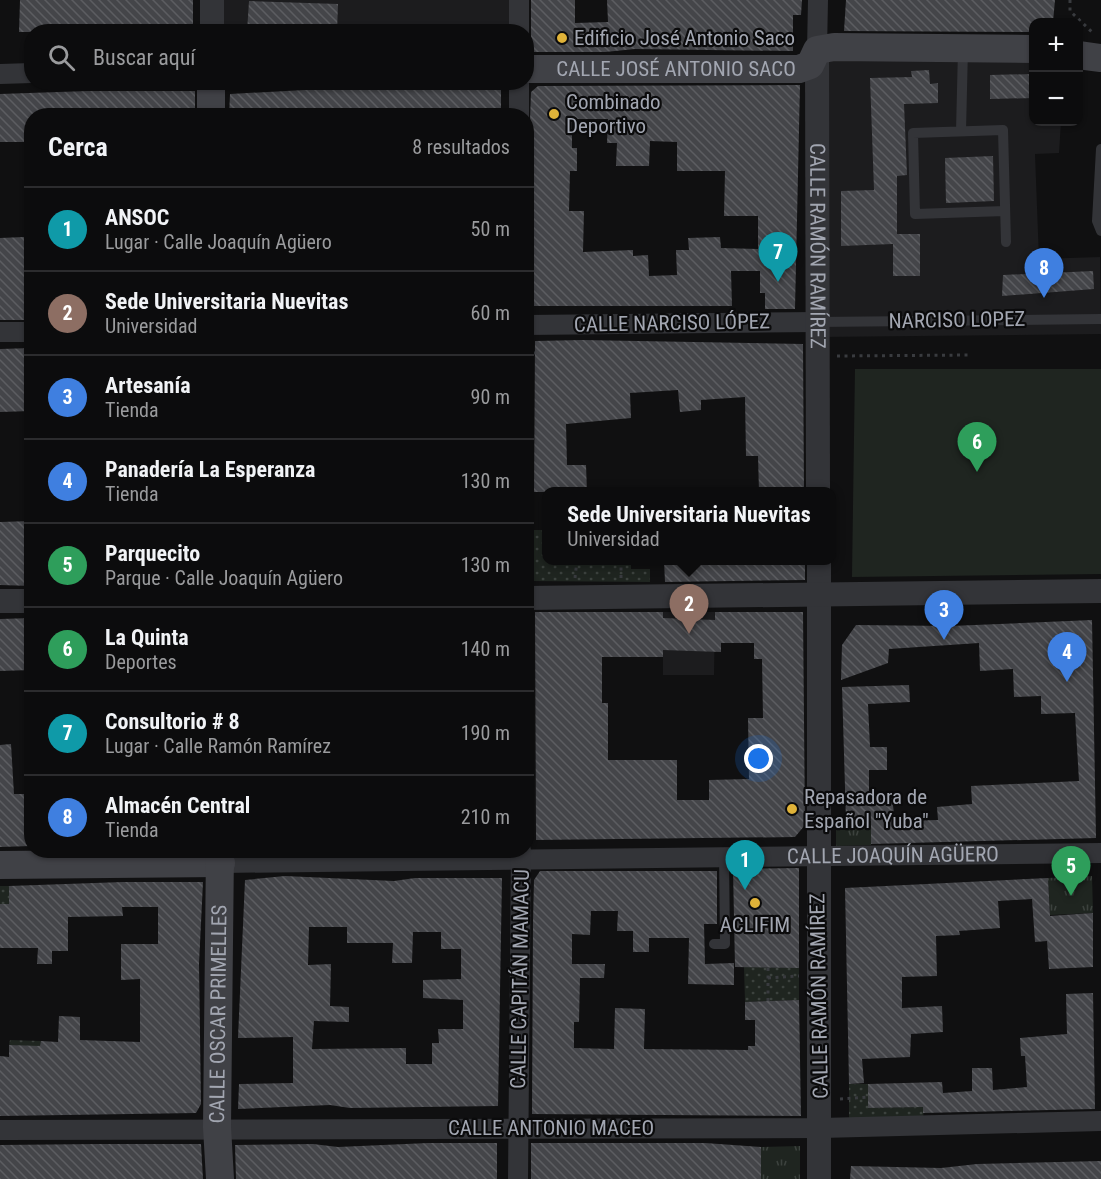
<!DOCTYPE html>
<html lang="es">
<meta charset="utf-8">
<style>
:root{--surface:#0c0c0d;--page:#151516;--text:#f1f3f6;--muted:#9a9b9d;--line:#2c2c2e;--accent:#e0b339}
body{margin:0;font-family:"Roboto Condensed",sans-serif;background:var(--page);color:var(--text)}
.controls{position:absolute;right:18px;top:18px;display:grid;overflow:hidden;border-radius:12px;box-shadow:0 2px 4px #0004}
.controls button{width:54px;height:54px;display:grid;place-items:center;padding:0;border:0;border-bottom:2px solid var(--line);background:var(--surface);color:var(--text);font:30px sans-serif}
.you{position:absolute;left:759px;top:759px;width:21px;height:21px;margin:-15px;border:4px solid #fff;border-radius:50%;background:#1a73e8;box-shadow:0 0 0 9px #1a73e833}
.badge{display:grid;place-items:center;width:39px;height:39px;border-radius:50%;background:var(--accent);color:#fff;font-size:20px;font-weight:700}
.pin{position:absolute;translate:-50% -50px;filter:drop-shadow(0 2px 3px #0008)}
.pin::after{content:'';position:absolute;top:32px;width:21px;height:18px;background:inherit;clip-path:polygon(0 0,100% 0,50% 100%)}
.popup{position:absolute;left:542px;top:487px;width:294px;height:78px;box-sizing:border-box;display:grid;place-content:center;border-radius:12px;background:var(--surface);filter:drop-shadow(0 2px 4px #0005);font-size:20px;white-space:nowrap;color:var(--muted)}
.popup b{font-size:22px;color:var(--text)}
.popup::after{content:'';position:absolute;left:50%;top:100%;margin-left:-12px;border:12px solid transparent;border-top-color:var(--surface)}
.list{margin:0;padding:0;list-style:none}
h2{display:flex;justify-content:space-between;align-items:center;height:78px;margin:0;padding:0 24px;font-size:26px}
h2 small{font-size:20px;font-weight:400;color:var(--muted)}
.list li{display:grid;grid-template-columns:39px 1fr auto;gap:18px;align-items:center;box-sizing:border-box;height:84px;padding:0 24px;border-top:2px solid var(--line)}
.list b{display:block;font-size:22px;white-space:nowrap}
.list p{margin:0;font-size:20px;white-space:nowrap;color:var(--muted)}
.list em{font-size:20px;font-style:normal;color:var(--muted)}
.icon{flex:none;width:33px;height:33px;fill:none;stroke:currentColor;stroke-width:2;stroke-linecap:round;stroke-linejoin:round}
.map{position:relative;flex:none;width:1101px;height:1179px;overflow:hidden}
.search{position:absolute;background:var(--surface);box-shadow:0 2px 4px #0004;left:24px;top:24px;width:510px;height:66px;display:flex;align-items:center;gap:15px;box-sizing:border-box;padding:0 21px;border-radius:24px;color:var(--muted);font-size:22px}
.panel{position:absolute;background:var(--surface);box-shadow:0 2px 4px #0004;left:24px;top:108px;width:510px;height:750px;border-radius:24px}
.map>svg:first-child{display:block}
.built{fill:#1c1c1e}
.grass{fill:url(#grass-dots)}
.park{fill:url(#park-tufts)}
.pitch{fill:#1f2520}
.building{fill:url(#building-back-hatch);fill-rule:evenodd}
.lines{fill:none;stroke-linecap:round;stroke-linejoin:round}
.path{stroke:#393b3f;stroke-width:3;stroke-dasharray:3 4.5;stroke-linecap:butt}
.service{stroke:#333438;stroke-width:10}
.minor{stroke:#333438;stroke-width:20}
.tertiary{stroke:#333438;stroke-width:24}
.secondary{stroke:#404146;stroke-width:28}
.poi-dot{fill:#e0b339;stroke:#0b0b0c;stroke-width:2}
.labels{text-anchor:middle;dominant-baseline:central;stroke-width:4.5;stroke-linejoin:round;paint-order:stroke}
.poi-label{font-size:21px;fill:#a2a6b1;stroke:#0b0b0c;text-anchor:start}
.street-label{font-size:21px;fill:#a2a6b1;stroke:#0b0b0c}
</style>
<div class="map">
<svg width="1101" height="1179" viewBox="0 0 1101 1179">
<defs>
<pattern id="grass-dots" width="8" height="8" patternUnits="userSpaceOnUse" patternTransform="scale(1.5)"><rect width="8" height="8" fill="#1f2520"/><path d="M2 2h.1M6 6h.1" fill="none" stroke="#3c423e" stroke-width="1.8" stroke-linecap="round"/></pattern>
<pattern id="park-tufts" width="24" height="20" patternUnits="userSpaceOnUse" patternTransform="scale(1.5)"><rect width="24" height="20" fill="#1f2520"/><path d="M3 7l-1-3M5 7V3M7 7l1-3M15 17l-1-3M17 17v-4M19 17l1-3" fill="none" stroke="#3c423e"/></pattern>
<pattern id="building-back-hatch" width="6" height="6" patternUnits="userSpaceOnUse" patternTransform="scale(1.5)"><rect width="6" height="6" fill="#444549"/><path d="M-1 5l2 2M0 0l6 6M5-1l2 2" fill="none" stroke="#5c5d61"/></pattern>
</defs>
<rect width="100%" height="100%" fill="#101011"/>
<path class="built" d="M212,0h307v31l-307,1z
M1033,49l1,73h27l-2,31 -24,1 4,105 61,-2 1,77 -284,3v-287z
M663,612h52l-1,63h-51z"/>
<path class="grass" d="M534,530h12v30l85,1v8h19v13l-118,-1z
M0,886h9v18h-9z
M744,967l55,1v32l-54,2z
M10,1040l31,1 -1,27 -23,-17v-6h-8z
M849,1084h19l1,24 55,-1 -1,13h-74z"/>
<path class="park" d="M871,821v24l-35,1v-24z
M1092,876l1,37 -43,2 -2,-37z
M800,1146v33h-39v-32z"/>
<path class="pitch" d="M855,369h246v205l-249,3z"/>
<path class="building" d="M20,0h173v32h-174z
M531,0h44v23l33,-1 -1,-22h195l-1,15h-8v36l-158,-2 -30,3h-74z
M846,0h209l-2,22h-19v10l-190,-1z
M249,1l89,3 -1,28h-90z
M929,70l1,14 8,-1v20l-34,1 3,71 -10,1v58h23v42h-27v-32l-52,2v-55l33,-1 -4,-112 42,-1 -1,-6z
M1034,74v24l-44,1v-24z
M800,85l-5,224h-30v-16h-5v-22h-29l1,35h-198l-4,-186 1,-28 7,-6zM572,119h36l-1,24h10l-1,23h33l1,-25 27,1v29h48l-1,45h34v33l-37,-1 -1,-11 -32,1 1,12h-13l1,25 -28,1 -1,-21 -15,1v-6l-50,2 1,-41h-15l1,-40h7v-23h-5z
M376,86l125,1v29h-272l1,-22z
M87,91h108v25h-163v26h-32v-48z
M993,156l1,45 -48,2 -1,-45z
M24,237v22h8v61h-32v-82z
M1093,271l1,18 -92,7 1,-21z
M582,340l221,4 1,148h-45l-1,-36h-12l-1,-59 -44,3v10l-21,2 -2,-22 -48,3 1,25 -65,6 1,41h19l1,27h-53l1,-151z
M32,348v63l-32,1v-63z
M32,521v65l-32,-1v-63z
M664,561h141v19l-140,2z
M535,612h128v6l52,2v-8h88l2,213 -10,12 -259,3zM721,643h33v16h8l1,59h-15l1,61 -40,1v20h-32v-40h-69v-57h-6v-46h61v-7l58,2z
M32,618v52l-32,1v-52z
M1092,620l4,218 -225,6v-23h-25l-4,-134 67,-2 1,17 -42,2 2,43h17v23h-18v29l23,-1 3,23 43,-1 -1,-13 35,-3 -1,-18 108,-5 -4,-68 -34,1v-18l-27,1 -1,-28 -33,2 -1,-28 -90,6 -1,14 -47,17 1,-35 14,-20 94,1z
M11,744l3,50h18v52l-32,1v-102z
M799,868v100l-64,-1 -2,-98z
M540,871h177v53h-13l1,40 29,-1v22l-46,-1 1,-46h-40v14h-16v-21h-16l1,-20h-27l-1,24 -18,-1v30h33l-1,14h-24l-1,44h-5v26l40,1 1,-41 30,1 -1,40 104,1v-4h7v-26h-10v-18l54,-2 2,116 -269,-2 1,-192 1,-42z
M285,876l109,5 21,-3h87l-4,228 -148,2 -20,-3 -92,4 1,-25 54,-1v-46l-55,1 7,-158zM309,927h38v16h46l-1,20h20l1,-31h28v17h20v30l-38,1v18l40,2v29h-25l1,14h-7v21h-26v-16l-94,1 2,-28 35,1v-15l-19,-1 1,-42 -23,1z
M1048,878l2,38 43,-3v54l-44,2 -2,-28 -12,1 -3,-43 -34,2 2,27 -41,3 1,4 -24,1 1,40 -35,1v31l40,-2 1,26 -32,2 -1,23 -48,2 2,24 -15,1 -4,-196z
M123,882h80l-4,82 2,140 -5,9 -196,3v-60l9,1v-12l31,1 1,-5 17,1 1,-26 21,1v23l60,2v-63l-19,1v-36h37v-37h-36l1,9 -55,1v34h-16v13h-15l1,-16h-38v-44h9v-18z
M1093,993l2,116 -172,4v-6l-55,1v-24l74,-2 1,11 29,-2v-23h20l1,22 34,-3 -2,-31h-4l-1,-18 47,-4 -1,-40z
M428,1143h69v36h-261l-1,-34 78,-1 25,3z
M531,1143h174l56,4v32h-230z
M99,1144h102l2,35h-203v-34z
M1101,1161v18h-251l1,-13 90,2 36,-4z"/>
<g class="lines">
<path class="path" d="M1070,0v11l23,22
M526,226l1,77 3,4
M526,353h9
M837,356l134,-1
M621,560v18
M528,578l1,-236
M575,578l2,-18
M526,687l3,148
M768,978l31,-2
M768,1001v-34
M840,1099l29,-2"/>
<path class="service" d="M961,131l2,-82
M1101,149l-4,72 4,10
M1005,211l-90,3 -2,-81 90,-3 3,112
M817,322l284,-3
M714,944h11l-1,-89"/>
<g class="minor">
<path d="M519,32v-32"/>
<path d="M817,50l1,-50"/>
<path d="M0,74l32,-1"/>
<path d="M519,82v34"/>
<path d="M526,325l291,-3"/>
<path d="M0,332h32"/>
<path id="s1" d="M221,863l880,-10"/>
<path d="M0,1130l821,-2 280,-7"/>
<path d="M518,1179l3,-329"/>
</g>
<g class="tertiary">
<path d="M212,32v-32"/>
<path id="s2" d="M817,50l1,442"/>
<path d="M819,560v619"/>
<path d="M526,598l575,-7"/>
<path d="M0,601h32"/>
</g>
<g class="secondary">
<path d="M1078,55l23,3"/>
<path id="s3" d="M526,69h273l11,-4 7,-15 17,-3 200,2"/>
<path d="M211,116v-34"/>
<path d="M0,865l221,-2"/>
<path id="s4" d="M220,1179l-3,-52 3,-277"/>
</g>
</g>
<g class="poi-dot">
<circle cx="562" cy="38" r="6"/>
<circle cx="554" cy="114" r="6"/>
<circle cx="792" cy="809" r="6"/>
<circle cx="755" cy="903" r="6"/>
</g>
<g class="labels">
<g class="poi-label">
<text x="574" y="38">Edificio José Antonio Saco</text>
<text x="566" y="102">Combinado<tspan x="566" dy="24">Deportivo</tspan></text>
<text x="804" y="797">Repasadora de<tspan x="804" dy="24">Español "Yuba"</tspan></text>
<text x="755" y="925" text-anchor="middle">ACLIFIM</text>
</g>
<g class="street-label">
<text stroke="none"><textPath href="#s3" startOffset="150">CALLE JOSÉ ANTONIO SACO</textPath></text>
<text stroke="none"><textPath href="#s2" startOffset="196">CALLE RAMÓN RAMÍREZ</textPath></text>
<text transform="translate(957 320) rotate(-1)">NARCISO LOPEZ</text>
<text transform="translate(672 323) rotate(-1)">CALLE NARCISO LÓPEZ</text>
<text stroke="none"><textPath href="#s1" startOffset="672">CALLE JOAQUÍN AGÜERO</textPath></text>
<text transform="translate(520 979) rotate(-89)">CALLE CAPITÁN MAMACU</text>
<text transform="translate(819 996) rotate(-91)">CALLE RAMÓN RAMÍREZ</text>
<text stroke="none"><textPath href="#s4" startOffset="165">CALLE OSCAR PRIMELLES</textPath></text>
<text x="551" y="1128">CALLE ANTONIO MACEO</text>
</g>
</g>
</svg>
<div class="controls">
<button>+</button>
<button>−</button>
</div>
<div class="you"></div>
<div class="pin badge" style="left:745px;top:890px;background:#0f9aa8">1</div>
<div class="pin badge" style="left:689px;top:634px;background:#8d6e63">2</div>
<div class="popup"><b>Sede Universitaria Nuevitas</b>Universidad</div>
<div class="pin badge" style="left:944px;top:640px;background:#3f7fe0">3</div>
<div class="pin badge" style="left:1067px;top:682px;background:#3f7fe0">4</div>
<div class="pin badge" style="left:1071px;top:896px;background:#2e9e5b">5</div>
<div class="pin badge" style="left:977px;top:472px;background:#2e9e5b">6</div>
<div class="pin badge" style="left:778px;top:282px;background:#0f9aa8">7</div>
<div class="pin badge" style="left:1044px;top:298px;background:#3f7fe0">8</div>
<div class="search"><svg class="icon" aria-label="search" viewBox="0 0 24 24"><circle cx="10" cy="10" r="6"/><path d="M15 15l6 6"/></svg>Buscar aquí</div>
<section class="panel">
<h2>Cerca<small>8 resultados</small></h2>
<ul class="list">
<li><span class="badge" style="background:#0f9aa8">1</span><div><b>ANSOC</b><p>Lugar · Calle Joaquín Agüero</p></div><em>50 m</em></li>
<li><span class="badge" style="background:#8d6e63">2</span><div><b>Sede Universitaria Nuevitas</b><p>Universidad</p></div><em>60 m</em></li>
<li><span class="badge" style="background:#3f7fe0">3</span><div><b>Artesanía</b><p>Tienda</p></div><em>90 m</em></li>
<li><span class="badge" style="background:#3f7fe0">4</span><div><b>Panadería La Esperanza</b><p>Tienda</p></div><em>130 m</em></li>
<li><span class="badge" style="background:#2e9e5b">5</span><div><b>Parquecito</b><p>Parque · Calle Joaquín Agüero</p></div><em>130 m</em></li>
<li><span class="badge" style="background:#2e9e5b">6</span><div><b>La Quinta</b><p>Deportes</p></div><em>140 m</em></li>
<li><span class="badge" style="background:#0f9aa8">7</span><div><b>Consultorio # 8</b><p>Lugar · Calle Ramón Ramírez</p></div><em>190 m</em></li>
<li><span class="badge" style="background:#3f7fe0">8</span><div><b>Almacén Central</b><p>Tienda</p></div><em>210 m</em></li>
</ul>
</section>
</div>
